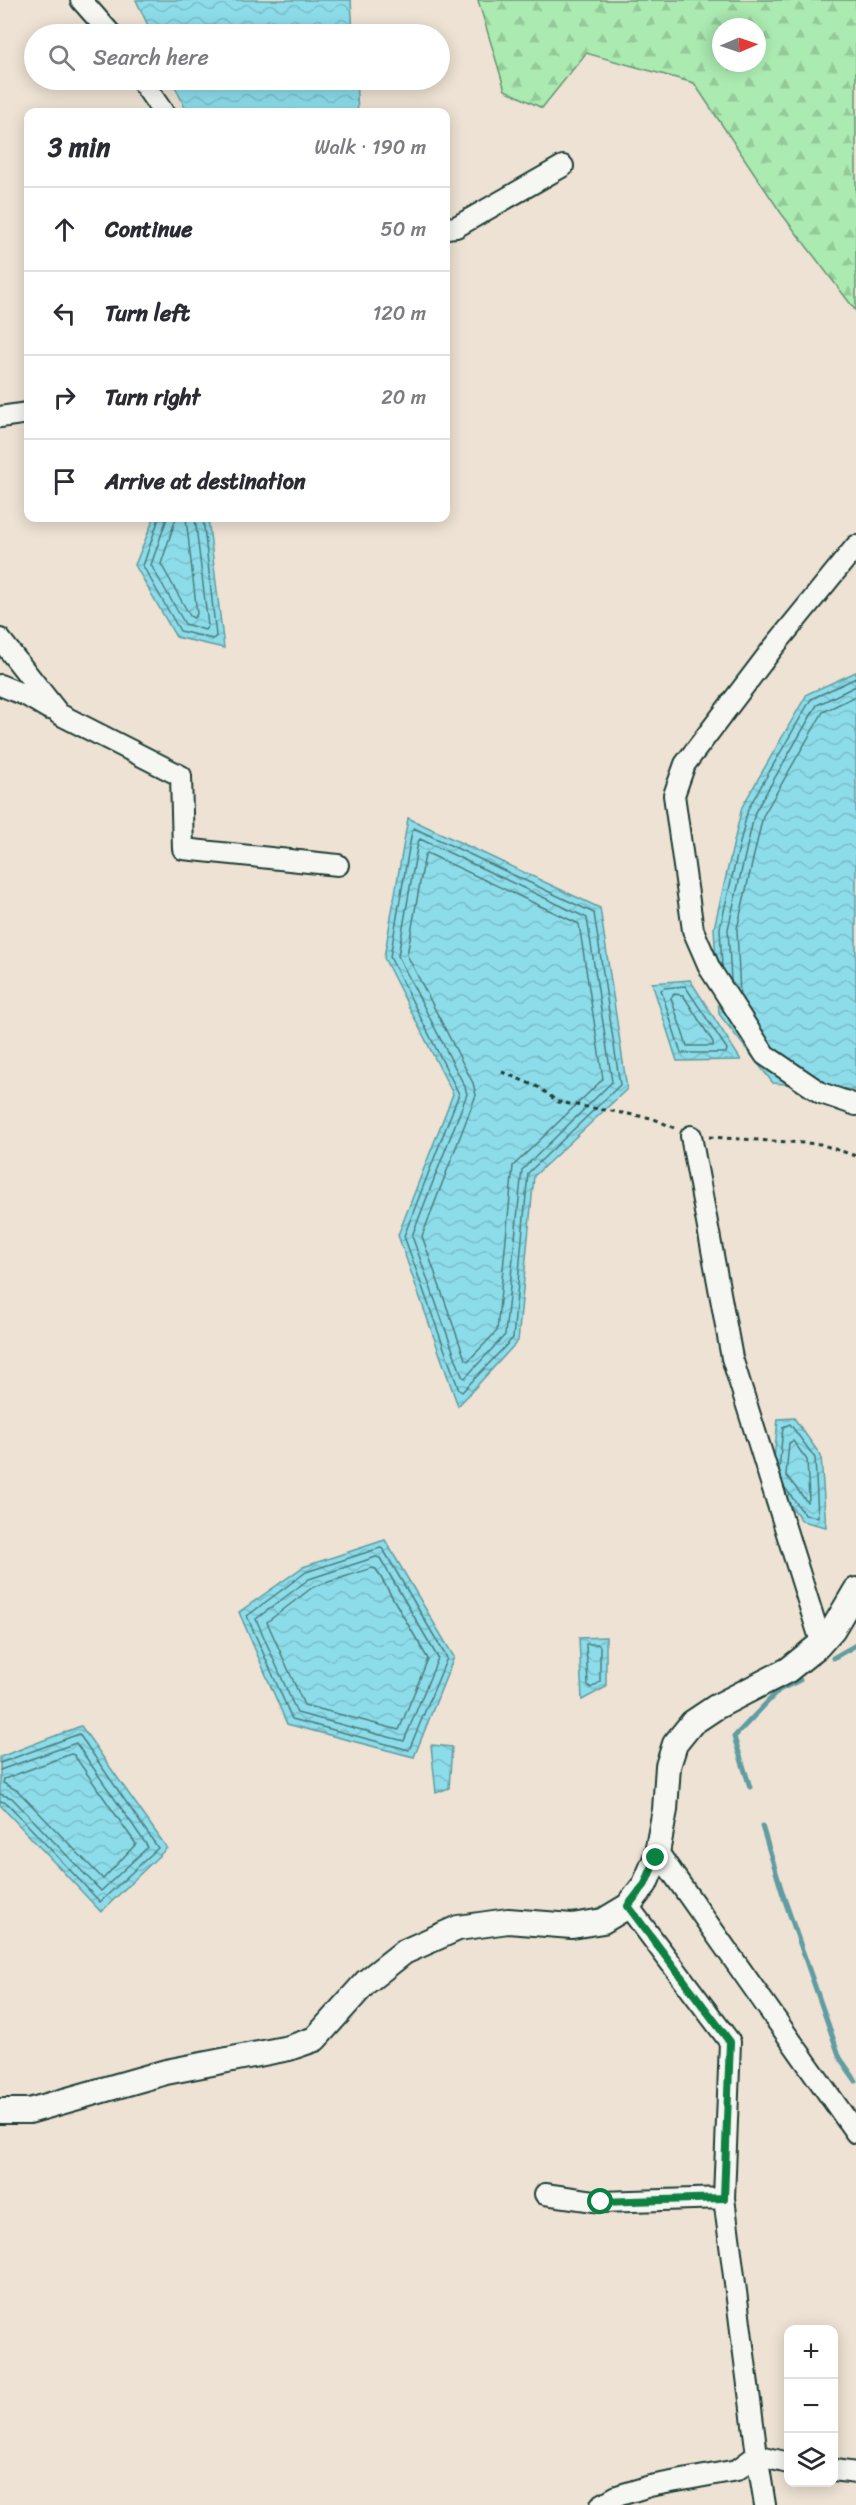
<!DOCTYPE html>
<meta charset="utf-8">
<style>
:root{--surface:#fff;--page:#f2f2f3;--text:#2b2b33;--muted:#7c7c81;--line:#e1e1e2}
body{margin:0;font-family:Sriracha,sans-serif;background:var(--page);color:var(--text)}
.controls{position:absolute;right:18px;bottom:18px;display:grid;overflow:hidden;border-radius:12px;box-shadow:0 3px 15px #0003}
.controls button{width:54px;height:54px;display:grid;place-items:center;padding:0;border:0;border-bottom:2px solid var(--line);background:var(--surface);color:var(--text);font:30px sans-serif}
.compass{position:absolute;left:712px;top:18px;width:54px;height:54px;border-radius:50%;background:var(--surface);box-shadow:0 3px 15px #0003;rotate:88deg}
.stop{position:absolute;width:18px;height:18px;margin:-14px;border:4px solid #0b8043;border-radius:50%;background:#fff}
.stop.end{background:#0b8043;border-color:#fff;box-shadow:0 2px 6px #0008}
.list{margin:0;padding:0;list-style:none}
h2{display:flex;justify-content:space-between;align-items:center;height:78px;margin:0;padding:0 24px;font-size:26px}
h2 small{font-size:20px;font-weight:400;color:var(--muted)}
.list li{display:grid;grid-template-columns:39px 1fr auto;gap:18px;align-items:center;box-sizing:border-box;height:84px;padding:0 24px;border-top:2px solid var(--line)}
.list b{display:block;font-size:22px;white-space:nowrap}
.list em{font-size:20px;font-style:normal;color:var(--muted)}
.icon{flex:none;width:33px;height:33px;fill:none;stroke:currentColor;stroke-width:2;stroke-linecap:round;stroke-linejoin:round}
.map{position:relative;flex:none;width:856px;height:2505px;overflow:hidden}
.search{position:absolute;background:var(--surface);box-shadow:0 3px 15px #0003;left:24px;top:24px;width:426px;height:66px;display:flex;align-items:center;gap:15px;box-sizing:border-box;padding:0 21px;border-radius:33px;color:var(--muted);font-size:22px}
.panel{position:absolute;background:var(--surface);box-shadow:0 3px 15px #0003;left:24px;top:108px;width:426px;height:414px;border-radius:12px}
.map>svg:first-child{display:block}
.forest{fill:url(#forest-firs);stroke:#659472;stroke-width:1.5;fill-rule:evenodd}
.water{fill:url(#water-waves);stroke:#619ca1;stroke-width:1.5}
.lines{fill:none;stroke-linecap:round;stroke-linejoin:round}
.shore{stroke:#4b7d7d;stroke-width:1.5}
.stream{stroke:#619ca1;stroke-width:5}
.minor-casing{stroke:#1f3d34;stroke-width:24}
.tertiary-casing{stroke:#1f3d34;stroke-width:28}
.path{stroke:#1f3d34;stroke-width:3;stroke-dasharray:4.5 4.5;stroke-linecap:butt}
.minor{stroke:#f6f6f2;stroke-width:20}
.tertiary{stroke:#f6f6f2;stroke-width:24}
.route{stroke:#0b8043;stroke-width:8}
</style>
<div class="map">
<svg width="856" height="2505" viewBox="0 0 856 2505">
<defs>
<pattern id="forest-firs" width="22" height="20" patternUnits="userSpaceOnUse" patternTransform="scale(1.5)"><rect width="22" height="20" fill="#abeab1"/><path d="M5 1l3.5 6h-7zM16 11l3.5 6h-7z" fill="#93ca99"/></pattern>
<pattern id="water-waves" width="16" height="10" patternUnits="userSpaceOnUse" patternTransform="scale(1.5)"><rect width="16" height="10" fill="#8ddcea"/><path d="M0 5q4-4 8 0t8 0" fill="none" stroke="#79bec9"/></pattern>
</defs>
<rect width="100%" height="100%" fill="#ede2d3"/>
<filter id="ink" filterUnits="userSpaceOnUse"><feTurbulence type="fractalNoise" baseFrequency=".0167" numOctaves="2"/><feDisplacementMap in="SourceGraphic" scale="12" xChannelSelector="R" yChannelSelector="G"/><feConvolveMatrix kernelMatrix="1 2 1 2 8 2 1 2 1" color-interpolation-filters="sRGB"/></filter>
<g filter="url(#ink)">
<path class="forest" d="M478,0h378v311l-75,-98 -87,-130 -108,-30 -44,55 -37,-18zM721,27h36v36h-36z"/>
<path class="water" d="M136,0h215l2,34h-201z
M172,80h184l2,32h-171z
M154,518h54l16,130 -48,-11 -41,-72z
M856,672v418l-83,-7 -54,-69 -5,-86 28,-121 65,-113z
M408,818l192,90 27,181 -93,87 -16,165 -60,65 -60,-171 55,-141 -69,-136z
M690,980l51,80 -64,1 -25,-78z
M794,1418l27,38 5,71 -24,-6 -30,-42 6,-60z
M385,1540l69,117 -40,100 -127,-33 -48,-112 64,-45z
M606,1637v50l-24,13 -3,-62z
M81,1726l86,122 -66,64 -101,-107v-48z
M431,1745l21,2 -3,41 -13,5z"/>
<g class="lines">
<path class="shore" d="M159,518l-16,48 37,65 33,8 3,-3 -13,-118
M167,518l-16,47 34,59 20,6 3,-4 -13,-108
M176,518l-15,46 29,52 4,2 3,-4 -11,-96
M414,828l180,85 26,172 -92,88 -15,165 -51,54 -3,-2 -55,-154 55,-142 -69,-137 22,-126z
M420,839l167,79 25,164 -90,88 -17,165 -40,43 -3,-2 -50,-140 55,-142 -2,-7 -67,-131 20,-114z
M427,853l152,71 24,155 -90,87 -16,165 -29,30 -3,-2 -43,-123 54,-141 -3,-12 -66,-128 18,-100z
M722,967l-2,-39 28,-119 63,-110 45,-21
M731,980l-3,-51 27,-117 62,-107 39,-19
M685,986l42,63 -1,4h-45l-20,-63 3,-2z
M674,994l9,1 30,47v4h-26l-16,-48z
M740,996l-3,-67 26,-113 60,-104 33,-16
M793,1441l14,19 2,39 -2,3 -21,-27 3,-32z
M779,1471l4,-44 7,-3 25,34 3,59 -13,-2 -22,-30
M380,1548l3,1 64,109 -38,92 -117,-31 -45,-103 59,-44z
M376,1557l4,1 58,100 -34,83 -107,-28 -41,-94 53,-40z
M372,1568l4,1 52,90 -29,71 -95,-25 -37,-83 46,-35z
M586,1644h11l3,2v36l-9,6 -3,-3z
M71,1754l3,1 62,89 -33,35 -85,-88 -15,-8 1,-4z
M0,1763l79,-29 79,114 -58,54 -93,-99 -7,-2
M0,1770l76,-27 72,104 -47,44 -89,-93 -12,-4"/>
<path class="stream" d="M833,1658l23,-13
M750,1787l-16,-50 45,-47 21,-10
M762,1826l21,69 57,163 16,23"/>
<g class="minor-casing">
<path id="minor" d="M81,0l30,34
M141,80l22,32
M446,228l10,-1 107,-61
M0,417l28,-4
M856,546l-83,102 -88,116 -11,31 19,135 17,39 55,86 56,38 35,12
M0,639l59,75 122,62 2,73 155,16
M0,685l27,11 22,13
M691,1136l41,222 89,284
M657,1851l199,282
M545,2194l56,8 123,-4
M834,2470l22,3
M601,2505l16,-9 33,-10 87,-16 20,-15 -33,-257 6,-156 -102,-136
M765,2505l-8,-50 31,8"/>
</g>
<g class="tertiary-casing">
<path id="tertiary" d="M0,2111h29l137,-39 123,-24 26,-9 51,-57 38,-30 54,-24 50,-7 64,5 31,-5 25,-15 17,-22 11,-26 9,-48 3,-44 7,-22 17,-21 24,-16 72,-37 30,-24 15,-17 23,-39"/>
</g>
<path class="path" d="M502,1072l38,16 18,14 94,16 22,10
M709,1137l111,7 36,12"/>
<use href="#minor" class="minor"/>
<use href="#tertiary" class="tertiary"/>
</g>
</g>
<g class="lines" filter="url(#ink)">
<path class="route" d="M601,2202l123,-4 6,-156 -102,-136 17,-22 11,-26"/>
</g>
</svg>
<div class="controls">
<button>+</button>
<button>−</button>
<button><svg class="icon" aria-label="layers" viewBox="0 0 24 24"><path d="M12 4l9 5-9 5-9-5zM3 14l9 5 9-5"/></svg></button>
</div>
<svg class="compass" viewBox="-18 -18 36 36"><path d="M0-13l5 13h-10z" fill="#e53935"/><path d="M0 13l5-13h-10z" fill="#7c7c81"/></svg>
<div class="stop" style="left:601px;top:2202px"></div>
<div class="stop end" style="left:656px;top:1858px"></div>
<div class="search"><svg class="icon" aria-label="search" viewBox="0 0 24 24"><circle cx="10" cy="10" r="6"/><path d="M15 15l6 6"/></svg>Search here</div>
<section class="panel">
<h2>3 min<small>Walk · 190 m</small></h2>
<ul class="list">
<li><svg class="icon" aria-label="ahead" viewBox="0 0 24 24"><path d="M12 20V5M6 11l6-6 6 6"/></svg><div><b>Continue</b></div><em>50 m</em></li>
<li><svg class="icon" aria-label="left" viewBox="0 0 24 24"><path d="M17 20v-9H6M10 6l-5 5 5 5"/></svg><div><b>Turn left</b></div><em>120 m</em></li>
<li><svg class="icon" aria-label="right" viewBox="0 0 24 24"><path d="M7 20v-9h11M14 6l5 5-5 5"/></svg><div><b>Turn right</b></div><em>20 m</em></li>
<li><svg class="icon" aria-label="arrive" viewBox="0 0 24 24"><path d="M6 21V4h12l-3 4 3 4H6"/></svg><div><b>Arrive at destination</b></div></li>
</ul>
</section>
</div>
